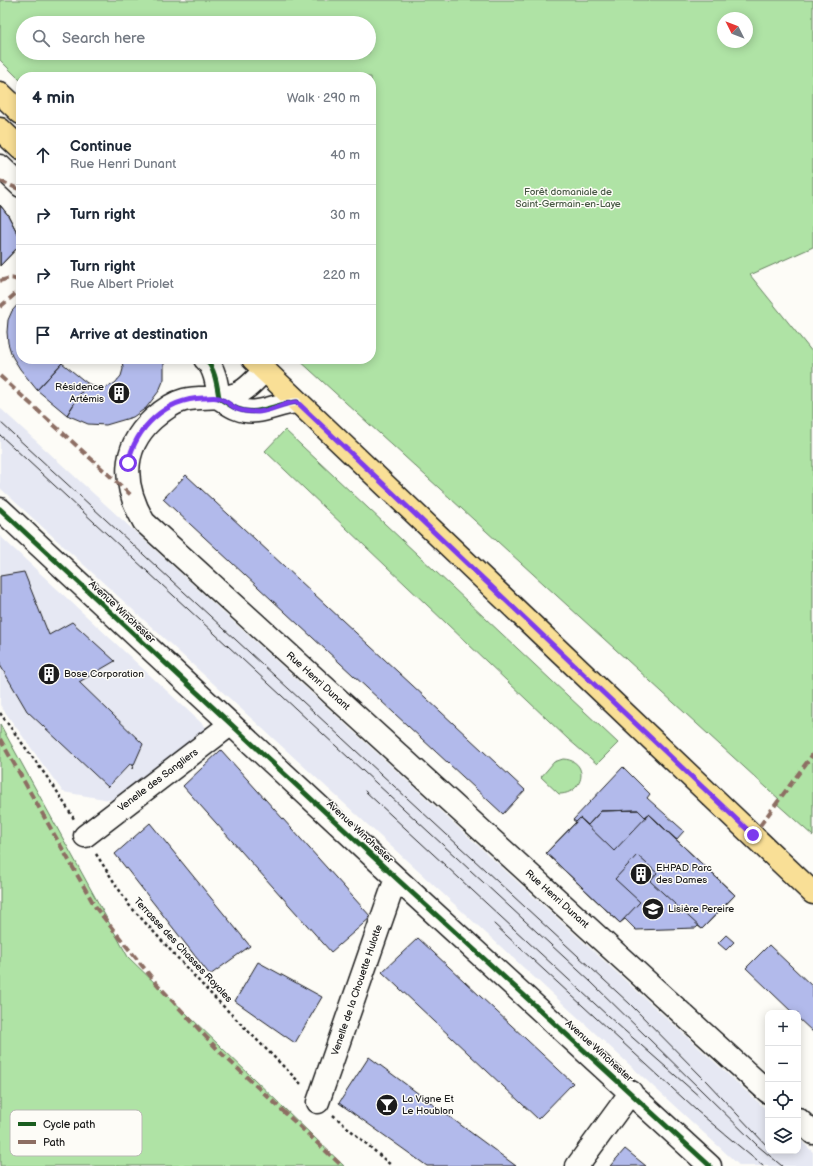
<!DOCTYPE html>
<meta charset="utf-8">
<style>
:root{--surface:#fff;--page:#f2f2f3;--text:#1f2937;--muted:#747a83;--line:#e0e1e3}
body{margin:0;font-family:"Balsamiq Sans",sans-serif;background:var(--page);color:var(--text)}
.controls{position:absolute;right:12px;bottom:12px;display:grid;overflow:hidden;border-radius:8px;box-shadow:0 2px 10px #0003}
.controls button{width:36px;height:36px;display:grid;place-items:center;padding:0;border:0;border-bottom:1px solid var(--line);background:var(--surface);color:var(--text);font:20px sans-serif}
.compass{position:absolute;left:717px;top:12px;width:36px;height:36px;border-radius:50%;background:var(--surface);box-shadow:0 2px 10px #0003;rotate:312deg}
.stop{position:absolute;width:12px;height:12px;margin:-9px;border:3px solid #7c3aed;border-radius:50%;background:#fff}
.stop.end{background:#7c3aed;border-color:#fff;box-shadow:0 1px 4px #0008}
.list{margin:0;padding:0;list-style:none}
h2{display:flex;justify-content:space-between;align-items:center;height:52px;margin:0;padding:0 16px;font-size:17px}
h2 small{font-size:13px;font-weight:400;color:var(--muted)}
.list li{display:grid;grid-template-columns:26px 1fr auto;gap:12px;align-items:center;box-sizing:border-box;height:60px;padding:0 16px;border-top:1px solid var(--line)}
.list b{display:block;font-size:15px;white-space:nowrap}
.list p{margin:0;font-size:13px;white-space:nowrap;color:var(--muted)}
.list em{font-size:13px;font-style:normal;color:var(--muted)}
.icon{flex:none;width:22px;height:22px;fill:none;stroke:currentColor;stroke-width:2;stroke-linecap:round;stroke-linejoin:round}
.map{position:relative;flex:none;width:813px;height:1166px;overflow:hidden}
.search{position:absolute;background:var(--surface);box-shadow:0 2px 10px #0003;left:16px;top:16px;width:360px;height:44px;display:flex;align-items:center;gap:10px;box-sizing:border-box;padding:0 14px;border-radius:22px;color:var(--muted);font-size:15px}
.panel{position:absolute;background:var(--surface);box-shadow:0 2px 10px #0003;left:16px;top:72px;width:360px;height:292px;border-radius:16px}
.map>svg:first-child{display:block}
.built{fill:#e6e8f3}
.green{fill:#afe3a5;stroke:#668060;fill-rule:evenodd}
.building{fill:#b2baeb;stroke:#1c1c1c}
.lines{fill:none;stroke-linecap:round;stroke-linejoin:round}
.minor-casing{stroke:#1c1c1c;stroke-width:25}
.major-casing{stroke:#1c1c1c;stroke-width:25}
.path{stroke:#1c1c1c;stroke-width:2.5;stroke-dasharray:3 3;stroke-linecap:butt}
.minor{stroke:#fdfcf7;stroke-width:22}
.major{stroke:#f9df96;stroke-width:22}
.tram{stroke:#1c1c1c;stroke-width:1}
.quiet{stroke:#8d6e63;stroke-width:4;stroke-dasharray:8 4;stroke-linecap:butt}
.cycleway-casing{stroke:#fdfcf7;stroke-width:8}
.cycleway{stroke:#1b5e20;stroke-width:5}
.route{stroke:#7c3aed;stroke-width:5}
.labels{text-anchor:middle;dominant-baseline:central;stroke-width:3;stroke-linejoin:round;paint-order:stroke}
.park-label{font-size:10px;fill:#485845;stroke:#fdfcf7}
.poi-label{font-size:10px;fill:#1c1c1c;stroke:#fdfcf7;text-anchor:start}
.street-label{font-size:10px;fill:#1c1c1c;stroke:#fdfcf7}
.key{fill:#fdfcf7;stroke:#bab9b5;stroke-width:1}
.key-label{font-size:11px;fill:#1c1c1c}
</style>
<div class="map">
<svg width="813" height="1166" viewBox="0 0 813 1166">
<rect width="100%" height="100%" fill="#fdfcf7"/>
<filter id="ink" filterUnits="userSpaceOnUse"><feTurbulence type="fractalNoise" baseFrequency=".025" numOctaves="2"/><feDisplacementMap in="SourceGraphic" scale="8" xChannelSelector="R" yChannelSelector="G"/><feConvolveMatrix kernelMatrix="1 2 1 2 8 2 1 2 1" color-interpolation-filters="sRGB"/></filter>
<g filter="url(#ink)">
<path class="built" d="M0,408l768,703v40h30v-13l15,14v14h-73l-740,-678z
M0,536l210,195 -94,70 -53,-9 -63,-87z"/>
<path class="green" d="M0,0h813v247l-63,28 63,78v483l-37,-33 3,-4 -481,-440h73v-282h-350v4l-21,-21zM723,18h24v24h-24zM23,23h346v30h-346z
M285,430l333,313 -21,21 -29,-25 -303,-288z
M0,724l128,233 216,209h-344z
M563,759c27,1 22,35 -4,35l-18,-17 13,-15z"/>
<path class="building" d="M0,205l8,10 13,25v4l-21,22z
M0,205l8,10 13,25v4l-21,22z
M21,301v58h37l4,4 -25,27 -17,-21 -8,-13 -4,-13 -1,-11 1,-12 4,-9z
M122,359h42v20l-5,12 -13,17 -13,9 -27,8 -18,-1 -21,-9 20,-32 9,4 10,1 9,-5 6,-7 2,-7z
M62,363l25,20 -20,32 -30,-25z
M186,475l339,315 -22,24 -340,-315z
M24,572l25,63 23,-13 43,39 -36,21 64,62 -11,25 1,-4 -3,-1 -22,23 -81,-76 -27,-46v-89z
M221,750l150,167 -40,35 -148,-166z
M623,767l27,27 -3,4 37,33 -8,9 -27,-26 -4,3 -7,-7 -37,1 -13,14 -8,-7 -4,4 -3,-2z
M638,810l7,7 4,-3 86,81 -33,34 -4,-3 -2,2 -60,2 -11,-11 -5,4 -74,-70 34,-35 8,7 13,-14z
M649,814l86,81 -33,34 -52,-48 7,-8 -20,-18 -22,24 25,23 -20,21 -74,-70 34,-35 34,33z
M150,823l100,123 -40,29 -95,-121z
M726,935l8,7 -8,8 -8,-7z
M418,938l155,145 -35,36 -156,-147z
M769,945l44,42v45l-15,-14v-5h-5l-47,-45z
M258,962l64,35 -27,46 -60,-42z
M369,1057l147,109h-89l-88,-63z
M625,1149l21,17h-36z"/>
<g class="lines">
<g class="minor-casing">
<path id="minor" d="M0,166l21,20
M205,359c10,9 12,26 14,39 6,4 13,9 19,11 20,8 39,-6 59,-7
M264,371c-7,7 -18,20 -28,23 -17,6 -35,2 -52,6 -12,3 -22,11 -31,19 -33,30 -30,67 -9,103l624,570
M0,509l396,369 314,288
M85,836l146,-112
M318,1102l78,-224
M798,1119l15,14
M577,1166l54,-74"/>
</g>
<g class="major-casing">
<path id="major" d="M0,93l21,20
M0,129l21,20
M253,359l560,534"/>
</g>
<path class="path" d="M0,713l55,75 19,31
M96,854l33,51 79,86 94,94
M333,1115l59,51"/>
<use href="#minor" class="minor"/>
<use href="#major" class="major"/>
<path class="tram" d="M0,422l630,582 76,77 62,66
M0,435l591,547 166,163
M365,791l243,225 93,82
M494,924l203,187 66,55
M758,1146l24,20"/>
<path class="quiet" d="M0,181l21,9
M0,281c9,-3 13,-5 21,2
M0,307l21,-18
M0,376l132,120
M0,739l96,169 60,75 64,69 122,114
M753,835l60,-81"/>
<g class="cycleway-casing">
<path id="cycleway" d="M205,359c10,9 12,26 14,39 6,4 13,9 19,11 20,8 39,-6 59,-7
M0,509l396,369 314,288"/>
</g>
<use href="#cycleway" class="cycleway"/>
</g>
</g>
<g class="lines" filter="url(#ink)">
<path class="route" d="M128,463c8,-36 38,-64 75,-65 5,0 11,-1 16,0 6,2 12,8 18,11 5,2 16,3 21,3 13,-1 25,-9 39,-10l456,433"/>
</g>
<defs>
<g id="building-disc" transform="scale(1.15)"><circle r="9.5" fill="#1c1c1c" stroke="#fdfcf7"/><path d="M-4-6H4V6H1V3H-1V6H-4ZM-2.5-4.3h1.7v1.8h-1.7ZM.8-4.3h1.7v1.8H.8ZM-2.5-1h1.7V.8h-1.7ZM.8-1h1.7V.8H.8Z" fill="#fff"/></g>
<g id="school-disc" transform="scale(1.15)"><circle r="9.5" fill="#1c1c1c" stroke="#fdfcf7"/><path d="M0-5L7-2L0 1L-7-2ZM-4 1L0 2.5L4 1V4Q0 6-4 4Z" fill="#fff"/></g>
<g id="bar-disc" transform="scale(1.15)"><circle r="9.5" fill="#1c1c1c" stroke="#fdfcf7"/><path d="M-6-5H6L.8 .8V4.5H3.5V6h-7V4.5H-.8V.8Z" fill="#fff"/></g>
</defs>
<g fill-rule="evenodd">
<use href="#building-disc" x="119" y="393"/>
<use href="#building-disc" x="49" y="674"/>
<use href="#building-disc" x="641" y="874"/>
<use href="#school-disc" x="653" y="909"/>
<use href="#bar-disc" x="387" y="1105"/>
</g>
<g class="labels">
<g class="park-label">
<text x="568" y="192">Forêt domaniale de<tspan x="568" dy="12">Saint-Germain-en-Laye</tspan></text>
</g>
<g class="poi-label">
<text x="104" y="387" text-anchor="end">Résidence<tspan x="104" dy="12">Artémis</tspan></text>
<text x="64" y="674">Bose Corporation</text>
<text x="656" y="868">EHPAD Parc<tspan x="656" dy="12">des Dames</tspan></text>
<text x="668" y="909">Lisière Pereire</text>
<text x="402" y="1099">La Vigne Et<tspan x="402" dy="12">Le Houblon</tspan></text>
</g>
<g class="street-label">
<text transform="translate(122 612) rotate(43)">Avenue Winchester</text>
<text transform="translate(318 681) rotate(42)">Rue Henri Dunant</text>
<text transform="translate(158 780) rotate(-37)">Venelle des Sangliers</text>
<text transform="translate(360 832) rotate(43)">Avenue Winchester</text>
<text transform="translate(557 899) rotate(42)">Rue Henri Dunant</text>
<text transform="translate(183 950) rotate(47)">Terrasse des Chasses Royales</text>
<text transform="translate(357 990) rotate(-71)">Venelle de la Chouette Hulotte</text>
<text transform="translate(599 1051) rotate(42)">Avenue Winchester</text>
</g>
</g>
<rect x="10" y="1110" width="132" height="46" rx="6" class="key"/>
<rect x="18" y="1122" width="18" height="4" fill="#1b5e20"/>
<rect x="18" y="1140" width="18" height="4" fill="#8d6e63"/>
<g class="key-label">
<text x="43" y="1128">Cycle path</text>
<text x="43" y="1146">Path</text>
</g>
</svg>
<div class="controls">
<button>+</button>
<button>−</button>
<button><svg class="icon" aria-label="locate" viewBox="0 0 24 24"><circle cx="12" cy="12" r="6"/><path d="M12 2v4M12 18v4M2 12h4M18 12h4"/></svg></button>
<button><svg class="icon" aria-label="layers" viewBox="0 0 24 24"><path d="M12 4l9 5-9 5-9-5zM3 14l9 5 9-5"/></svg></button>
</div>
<svg class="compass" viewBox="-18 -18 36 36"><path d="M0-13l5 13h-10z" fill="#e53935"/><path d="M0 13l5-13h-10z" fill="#747a83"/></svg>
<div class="stop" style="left:128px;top:463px"></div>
<div class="stop end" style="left:753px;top:835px"></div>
<div class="search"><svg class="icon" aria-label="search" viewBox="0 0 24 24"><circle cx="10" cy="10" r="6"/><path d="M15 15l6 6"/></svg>Search here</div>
<section class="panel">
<h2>4 min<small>Walk · 290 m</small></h2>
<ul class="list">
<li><svg class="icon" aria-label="ahead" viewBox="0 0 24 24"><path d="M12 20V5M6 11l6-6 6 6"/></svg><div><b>Continue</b><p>Rue Henri Dunant</p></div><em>40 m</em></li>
<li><svg class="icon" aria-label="right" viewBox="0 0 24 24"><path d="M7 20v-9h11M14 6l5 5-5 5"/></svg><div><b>Turn right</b></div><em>30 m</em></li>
<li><svg class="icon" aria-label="right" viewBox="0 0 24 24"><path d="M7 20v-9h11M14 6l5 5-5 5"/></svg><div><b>Turn right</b><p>Rue Albert Priolet</p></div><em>220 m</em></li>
<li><svg class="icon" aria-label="arrive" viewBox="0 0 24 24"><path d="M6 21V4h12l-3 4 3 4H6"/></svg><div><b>Arrive at destination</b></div></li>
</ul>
</section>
</div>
